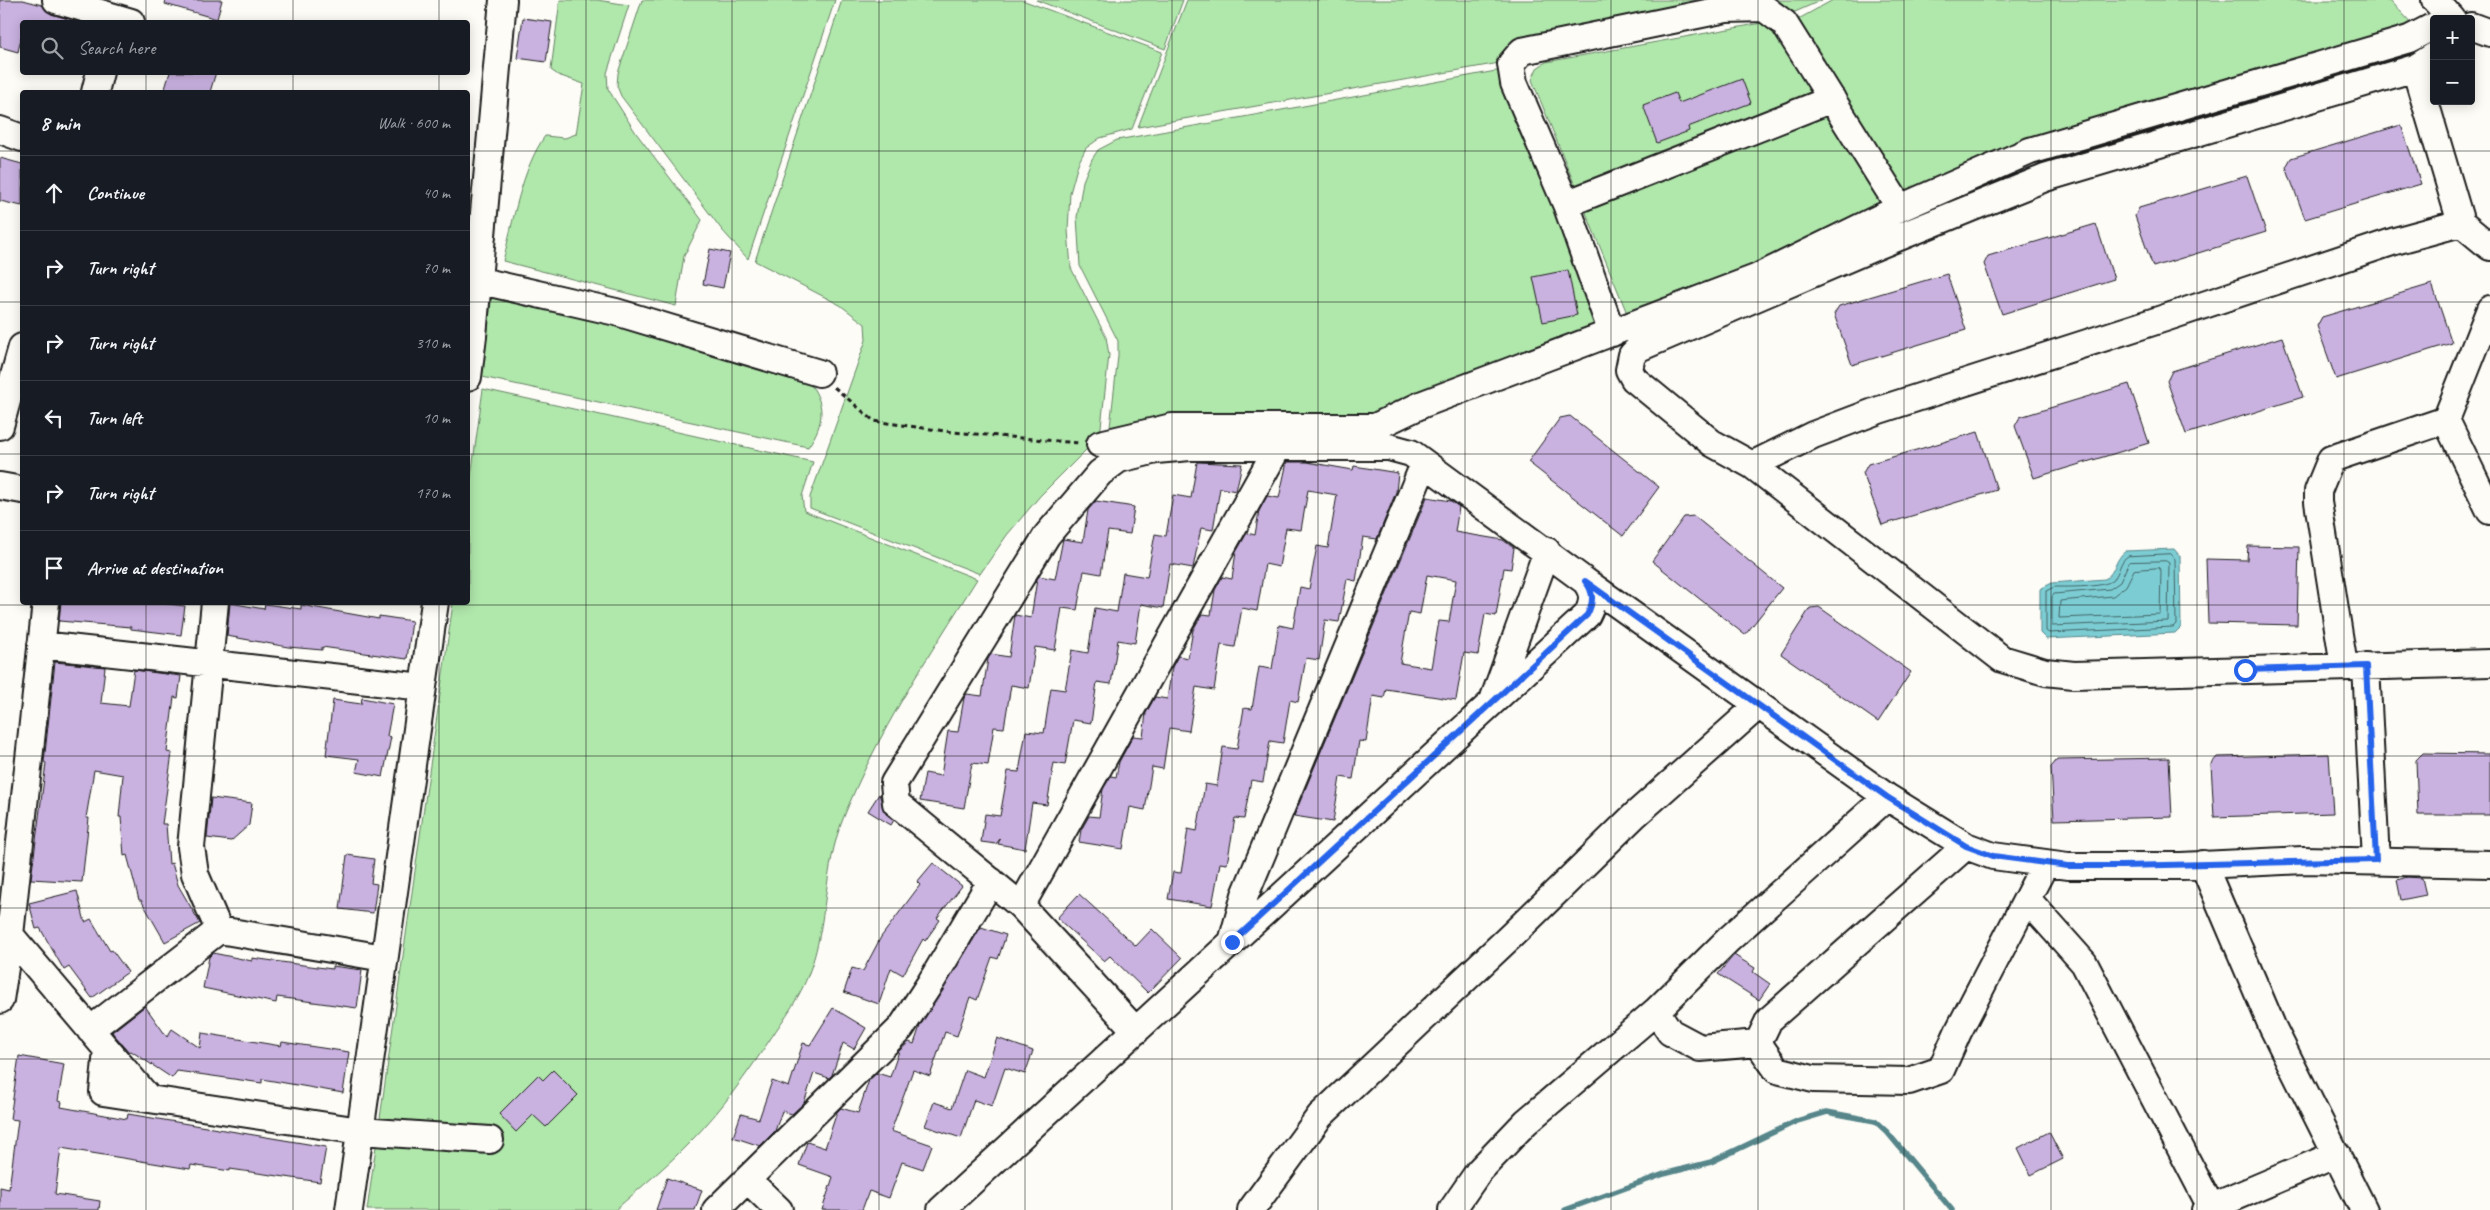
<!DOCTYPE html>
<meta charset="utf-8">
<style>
:root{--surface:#171b24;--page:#242831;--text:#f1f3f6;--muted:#9ea1a6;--line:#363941}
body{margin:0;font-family:Caveat,sans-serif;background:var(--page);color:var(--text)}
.controls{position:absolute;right:15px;top:15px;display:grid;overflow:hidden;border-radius:5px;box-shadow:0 2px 12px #0003}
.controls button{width:45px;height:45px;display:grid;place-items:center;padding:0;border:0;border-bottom:1px solid var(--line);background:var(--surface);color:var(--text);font:25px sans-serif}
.stop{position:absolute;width:15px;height:15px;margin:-11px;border:4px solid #2563eb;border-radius:50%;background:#fff}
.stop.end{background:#2563eb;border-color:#fff;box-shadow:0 1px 5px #0008}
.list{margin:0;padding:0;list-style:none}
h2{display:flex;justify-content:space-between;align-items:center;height:65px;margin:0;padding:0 20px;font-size:21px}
h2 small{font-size:16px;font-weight:400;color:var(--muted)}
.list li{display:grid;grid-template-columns:32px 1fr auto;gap:15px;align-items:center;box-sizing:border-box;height:75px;padding:0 20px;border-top:1px solid var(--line)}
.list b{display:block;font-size:19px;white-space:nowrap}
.list em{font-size:16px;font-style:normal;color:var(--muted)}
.icon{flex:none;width:28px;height:28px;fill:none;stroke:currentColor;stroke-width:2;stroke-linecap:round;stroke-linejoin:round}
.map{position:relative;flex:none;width:2490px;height:1210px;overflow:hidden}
.search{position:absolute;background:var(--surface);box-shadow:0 2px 12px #0003;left:20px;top:20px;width:450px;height:55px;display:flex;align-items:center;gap:12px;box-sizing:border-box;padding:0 18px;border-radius:5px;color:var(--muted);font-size:19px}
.panel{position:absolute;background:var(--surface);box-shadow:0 2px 12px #0003;left:20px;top:90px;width:450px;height:515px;border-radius:5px}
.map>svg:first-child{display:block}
.green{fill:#b0e7ab;stroke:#668264}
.water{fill:#7ccdd3;stroke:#56868a}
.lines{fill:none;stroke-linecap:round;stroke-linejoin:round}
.shore{stroke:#426365;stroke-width:1}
.stream{stroke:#56868a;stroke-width:5.5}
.building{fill:#c9b1e0;stroke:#1c1c1c;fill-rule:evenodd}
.minor-casing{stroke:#1c1c1c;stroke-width:30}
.path{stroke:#1c1c1c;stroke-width:3;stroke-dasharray:5 4;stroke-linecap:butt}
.minor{stroke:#fdfcf7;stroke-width:26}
.route{stroke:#2563eb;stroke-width:6}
.grid{fill:none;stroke:#1c1c1c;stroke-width:1;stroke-opacity:0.55}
</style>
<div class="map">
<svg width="2490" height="1210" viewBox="0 0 2490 1210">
<rect width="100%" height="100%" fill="#fdfcf7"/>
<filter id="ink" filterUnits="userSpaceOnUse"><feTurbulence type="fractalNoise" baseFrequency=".02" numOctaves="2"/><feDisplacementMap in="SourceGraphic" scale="10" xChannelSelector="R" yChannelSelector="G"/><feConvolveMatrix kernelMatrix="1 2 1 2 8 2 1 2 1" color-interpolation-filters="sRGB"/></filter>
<g filter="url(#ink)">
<path class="green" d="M560,0h37l32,5 -22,68 1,16 28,44 66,87 -18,36 -8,50 -173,-45c10,-39 19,-93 42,-125l20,2 11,-4 8,-50 -26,-9 -7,-5z
M642,0h193l-87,259 -26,-29 -101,-134 -4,-10 1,-13z
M842,0h180l140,52 -30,77 -32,9 -14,10 -8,16 -8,29 -2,37 3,38 35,69 3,18 -9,81 -60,60 -33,39 -27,39 -170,-66v-11l56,-157 -1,-16 -25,-19 -85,-44z
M1036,0h147l-18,49z
M1187,0h583l-265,62 -367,65z
M1778,0h44l-27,12 -12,-5z
M1833,0h557l24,26 -508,174 -113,-178z
M1762,23l12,3 116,186 -257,116 -101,-248 5,-12 9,-6z
M1518,67l109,264 -221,83 -297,22 9,-80v-15l-38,-75 -3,-49 6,-36 9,-22 6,-9 19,-10z
M499,290l308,90c19,22 18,43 1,67l-326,-70 10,-83z
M483,389l330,73 -11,34 2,15 173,68c-49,78 -100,154 -134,240 -20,49 -15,105 -34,154 -9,24 -24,44 -38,65 -24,36 -50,73 -81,104 -23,24 -50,46 -75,68h-248l86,-607 15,-1v-104z"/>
<path class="water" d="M2174,549l6,7 1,71 -6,6 -129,6 -6,-6v-44l12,-6 53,-4c11,-7 10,-21 21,-28z"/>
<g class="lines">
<path class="shore" d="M2171,554l4,5 1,65 -3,3 -124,6 -3,-2v-40l8,-4c13,0 50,1 59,-7 7,-7 6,-19 15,-24z
M2166,561l3,2 -1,58 -116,5v-29l2,-3 56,-5 10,-7 9,-20z
M2159,568l2,3 -1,43 -101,4 1,-17 53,-5 13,-10 8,-16z"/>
<path class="stream" d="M1565,1210l99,-36 47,-12 86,-41 30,-9 48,9 12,11 65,78"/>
</g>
<path class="building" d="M0,0h23l19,5 9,9 28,8h-57v12l-4,18 -18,-5z
M166,0h56l-5,19 -52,-15z
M523,18l29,4 -6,40 -29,-4z
M170,72h46l-6,20h-46z
M1742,79l9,24 -63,24 1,4 -32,12 -14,-38 32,-12 4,10z
M2401,125l20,59 -116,35 -19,-52 5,-9z
M0,158l22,6v42l-22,-5z
M2247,176l19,56 -113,35 -18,-51 4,-8z
M2096,224l18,55 -112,35 -18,-50 4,-8z
M710,249l20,4 -7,35 -20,-4z
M1568,270l9,45 -34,7 -10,-45z
M1947,274l19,56 -114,35 -18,-51 5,-8z
M2432,284l20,59 -116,36 -19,-53 5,-9z
M2282,337l21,60 -117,37 -19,-53 5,-10z
M2129,384l20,59 -115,35 -19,-52 5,-9z
M1570,416l89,71 -36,49 -95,-74 32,-44z
M1978,432l19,58 -115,35 -19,-52 5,-9z
M1197,462l45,2 -6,27 -16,-3 -7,42 -12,-2 -8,40 -23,-4 -7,44 -22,-4 -6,39 -17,-3 -7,44 -14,-2 -6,41 -18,-3 -8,45 -11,-2 -7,42 -15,-2 -7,46 -27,-5 2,-5 -4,5 -15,-2 4,-28 15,2 8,-45 11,1 7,-41 18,2 7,-45 14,2 7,-40 16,3 7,-45 22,4 6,-39 24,4 8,-43 11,2 7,-41 18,3z
M1287,462h20l46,8 1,-4 44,7 -2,19 -19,47 -14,-2 -7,44 -9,-2 -8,43 -14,-2 -6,40 -13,-2 -8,44 -8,-2 -7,43 -13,-2 -7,41 -12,-2 -7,39 -9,-1 -8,46 -7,-1 -8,43 -44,-7 5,-27 8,1 7,-44 9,2 8,-47 12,2 6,-39 14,2 7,-41 8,1 7,-42 13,2 7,-44 14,3 7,-41 9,2 8,-43 11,2 9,-53 -29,-5 -7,40 -15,-2 -7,39 -14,-3 -8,47 -15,-3 -7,39 -14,-2 -7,45 -18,-3 -7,44 -20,-3 -6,41 -11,-2 -7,43 -15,-3 -7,42 -44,-7 2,-12 8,-14 10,1 4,-28 8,-13 5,1 3,-15 14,-26 10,1 3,-24 9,-16 12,2 5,-32 6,-11 10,2 5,-28 9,-16 9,1 4,-25 7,-13 10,2 4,-27 11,-19 8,2 4,-24 8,-15 12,2z
M1427,497l24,4 8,6 -4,25 48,8 11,8 -3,21 -7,-1 -8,48 -11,-2 -7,41 -14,-2 -8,47 -70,-11 -2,9 -11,-2 -7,46 -7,-1 -6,38 -13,-2 -7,45 -39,-6zM1427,575l29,5 -7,42 -10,-1 -8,47 -31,-5 9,-51 11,2z
M1096,501l38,6 -4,27 -22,-3 -7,43 -17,-3 -7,39 -15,-2 -7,42 -20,-3 -6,41 -18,-3 -7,43 -10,-1 -6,38 -16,-2 -8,45 -44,-7 5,-28 16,3 7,-45 10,1 6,-34 3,-4 15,2 6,-37 3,-5 18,3 6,-42 16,3 6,-39 2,-3 16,3 8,-40 20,3 5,-32z
M1694,516l88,72 -37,47 -93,-74 32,-44z
M2248,546l51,1 -2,78 -89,-2 -2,-64 41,1z
M61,602h91l33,4 -4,29 -50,-6v-2l-72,-6z
M230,603l34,6 1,-5 36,5v-4l78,14v-3l33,5 -5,38 -85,-12v3l-34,-3 -61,-11z
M1819,607l92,65 -33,50 -97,-68 29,-46z
M55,662l50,5 -4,36 28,3 5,-36 47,6 -3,22 -4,-1 -7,55 5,1 -10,71h4l3,40 3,-1 6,22 22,38 -35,19 -24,-42h-2l-12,-45 -3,1 -3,-39h-2l4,-42 -29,-5 -8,48h3l-7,64 -51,-3 15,-116 -2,-1z
M362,698l31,6 -6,32 4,1 -8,40 -27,-5 3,-13 -33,-4 7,-55 28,4z
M2423,753l67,1v61h-72l-2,-55z
M2329,754l4,59 -119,4 -3,-53 6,-7z
M2169,758l3,59 -118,3 -3,-53 6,-7z
M879,794l7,20 8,6 -3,5 -23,-14z
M211,798l41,5 -3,22 -18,16 -24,-3z
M347,855l27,4 -3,24 6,1 -4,29 -33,-4z
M933,863l29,23 -25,32 3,2 -15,21 -2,-2 -20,36 -12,-7 -12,36 -35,-12 8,-24 11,3 18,-34 39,-52 -3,-3z
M2407,877l15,1 4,17 -25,5 -4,-20z
M77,891l8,31 6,-3 19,32 2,-1 16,22 -36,26 -23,-31 -5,3 -24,-42 -4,1 -7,-26z
M1079,894l57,52 16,-17 30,29 -34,35 -38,-37 -6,5 -47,-43z
M981,927l25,8 -8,24 -6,-2 -15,43 -7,-3 -13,39 -12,-4 -15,44 -17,-6 -22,61 41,14 -9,24 -21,-7 -13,36 -20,-7 -7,19h-40l11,-33 -34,-12 8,-23 18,6 12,-36 4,-4 17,5 11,-33 8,-7 13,4 9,-26 10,-9 5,2 6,-18z
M213,953l39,8v-3l80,11v-3l30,4 -5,38 -80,-11 -1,6 -73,-15 6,-31z
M1734,955l21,13 -2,4 17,12 -11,16 -41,-26z
M145,1006l22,31 5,-8 28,19 2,-15 79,13 1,-4 67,10 -6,41 -81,-14v4l-85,-12 -5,7 -41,-27 -2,1 -17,-20z
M833,1008l33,20 -12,21 -11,-6 -11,32 -3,3 -15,-5 -10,30 -12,11 -10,-3 -7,20 -15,15 -27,-9 8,-23 18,5 13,-38 17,6 14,-44 7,2z
M997,1038l36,13 -8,23 -20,-6 -13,38 -18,-6 -13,38 -36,-12 9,-24 18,6 13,-38 19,7z
M19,1056l45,8 -6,37 4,1 -1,5 66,12 1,-5 198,33 -6,35 -90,-13v2l-39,-6 -1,4 -129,-21 -6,46 45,7 -1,9h-99v-23l9,2 9,-69 -8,-1z
M553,1070l25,25 -32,32 -13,-12 -17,17 -17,-18 39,-39 5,5z
M2049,1132l14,27 -32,16 -13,-27z
M667,1178l35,12 -7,20h-39z"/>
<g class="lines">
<g class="minor-casing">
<path id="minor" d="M56,0l75,22
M2435,0l17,19
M2471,26l19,7
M2434,56l-19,12 -370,110 -168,68 -238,102 -7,7 -3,15 5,9 78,64 40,22 250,194 43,13 29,3 416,-12
M2415,68l46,155 29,24
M95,92l5,-20
M0,130l22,8
M1566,204l266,-105
M468,278l148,34 203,61
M2490,309l-44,111 44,91
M1612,333l-46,-129 -52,-121 -3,-19 11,-13 204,-42 38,-1 20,15 116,185 130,-57 379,-112 25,-13
M468,377l5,-41 30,-336
M0,426l22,-79
M1100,444l72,-17h203l48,-23 333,-126 144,-70
M1752,465l61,-30 66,-25 286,-92 230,-77 66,-18
M0,486l22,4
M1585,581l302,216 79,49 27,10 75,10h113l122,-6 187,4
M41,645l382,42
M2344,666l-26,-164v-11l13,-32 115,-39
M2366,666l10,194
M1494,698l53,-147
M1966,846l-197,174 -11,23 19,27 36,9 96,2 32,-11 17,-38 87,-168
M2203,864l69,162 92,184
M2027,899l57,64 127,244
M1021,906l257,-459
M219,930l165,28
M10,935l139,164
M1232,942l13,-47 179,-431
M0,1000l10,-65 36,-333
M1656,1011l14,21 30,16 58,-5
M90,1030l129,-100 -24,-56 -4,-27 24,-245
M107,1050l-4,42 257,39 130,9
M748,1180l31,30
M349,1210l86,-608
M716,1210l185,-182 30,-46 60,-101
M941,1210l646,-595c7,-13 7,-23 -2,-34l-174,-128 -22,-6h-199l-34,3 -37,9 -19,14 -53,62 -153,248 2,20 125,103 115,125
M1251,1210l69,-94 192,-181 123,-120 124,-110
M1452,1210l27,-39 47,-49 130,-111 72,-71 159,-143
M2205,1210l132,-56"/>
</g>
<path class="path" d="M834,387l40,34 78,11 127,11"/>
<use href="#minor" class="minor"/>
</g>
</g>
<g class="lines" filter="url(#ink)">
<path class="route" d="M1232,942l355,-327c7,-13 7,-23 -2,-34l302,216 79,49 27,10 75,10h54l254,-6 -10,-194 -121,4"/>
</g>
<path class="grid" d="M146,0v22M293,0v22M439,0v22M586,0v1210M732,0v1210M879,0v1210M1025,0v1210M1172,0v1210M1318,0v1210M1465,0v1210M1611,0v1210M1758,0v1210M1904,0v1210M2051,0v1210M2197,0v1210M2344,0v1210M146,72v20M293,72v20M439,72v20M0,151h22M468,151h2022M0,302h22M468,302h2022M0,454h22M468,454h2022M146,602v608M293,602v608M439,602v608M0,605h2490M0,756h2490M0,908h2490M0,1059h2490"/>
</svg>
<div class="controls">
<button>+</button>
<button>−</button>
</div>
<div class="stop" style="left:2245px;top:670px"></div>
<div class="stop end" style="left:1232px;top:942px"></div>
<div class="search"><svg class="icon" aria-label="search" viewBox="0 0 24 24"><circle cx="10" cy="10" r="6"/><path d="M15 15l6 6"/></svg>Search here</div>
<section class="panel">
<h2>8 min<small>Walk · 600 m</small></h2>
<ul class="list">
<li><svg class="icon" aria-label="ahead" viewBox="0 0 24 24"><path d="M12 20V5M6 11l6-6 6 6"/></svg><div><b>Continue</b></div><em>40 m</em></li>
<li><svg class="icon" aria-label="right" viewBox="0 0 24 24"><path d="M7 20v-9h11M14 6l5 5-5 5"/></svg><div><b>Turn right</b></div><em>70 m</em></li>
<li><svg class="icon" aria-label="right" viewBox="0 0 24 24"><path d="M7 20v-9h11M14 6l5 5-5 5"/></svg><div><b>Turn right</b></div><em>310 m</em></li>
<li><svg class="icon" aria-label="left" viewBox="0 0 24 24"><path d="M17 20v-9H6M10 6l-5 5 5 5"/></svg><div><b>Turn left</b></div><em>10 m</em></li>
<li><svg class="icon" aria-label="right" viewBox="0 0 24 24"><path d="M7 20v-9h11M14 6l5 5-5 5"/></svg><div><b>Turn right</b></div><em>170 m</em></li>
<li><svg class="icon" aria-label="arrive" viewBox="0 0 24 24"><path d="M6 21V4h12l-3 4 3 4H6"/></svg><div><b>Arrive at destination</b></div></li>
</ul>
</section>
</div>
